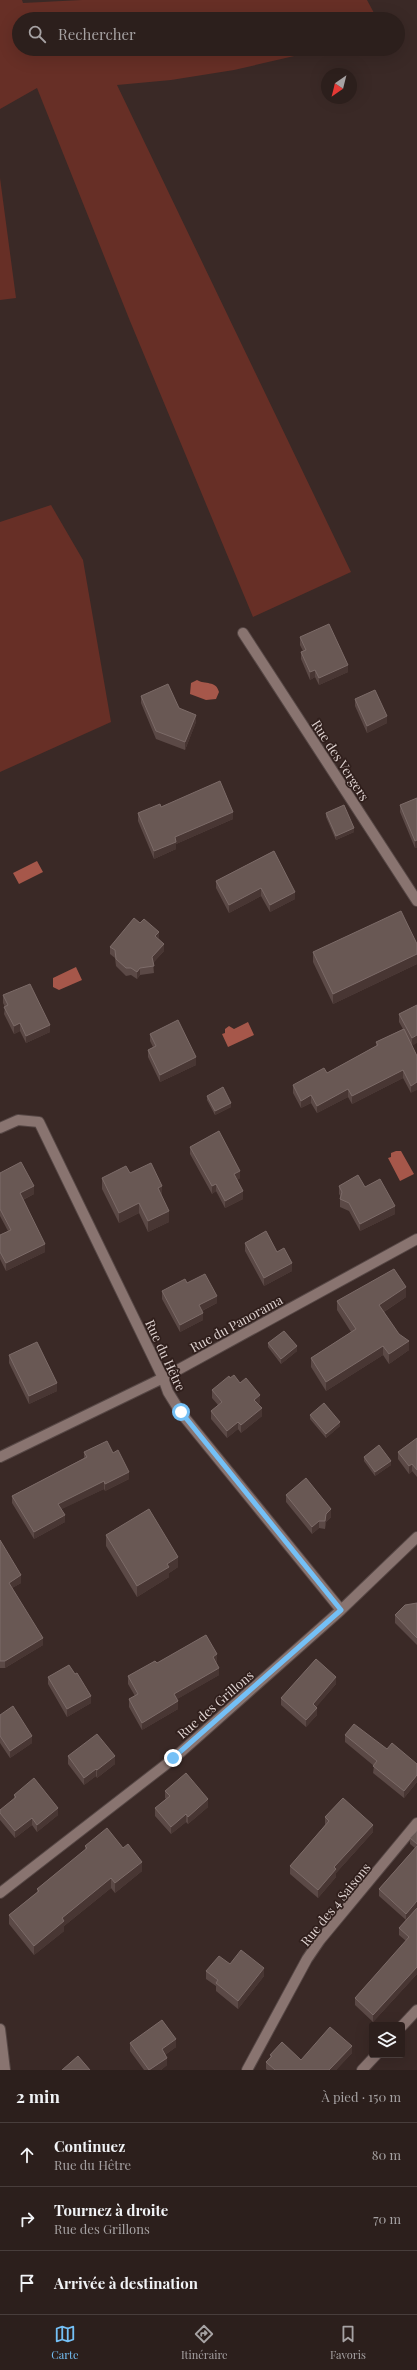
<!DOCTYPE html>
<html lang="fr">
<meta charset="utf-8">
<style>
:root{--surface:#2c1f1c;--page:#382c29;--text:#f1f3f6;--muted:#a6a2a3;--line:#483d3b;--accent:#74c0f6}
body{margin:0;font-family:"Playfair Display",serif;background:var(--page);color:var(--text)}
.controls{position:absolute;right:12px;bottom:12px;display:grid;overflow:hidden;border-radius:4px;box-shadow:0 4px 16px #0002}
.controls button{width:36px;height:36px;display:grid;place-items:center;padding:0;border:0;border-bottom:1px solid var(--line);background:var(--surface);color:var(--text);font:20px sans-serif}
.compass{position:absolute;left:321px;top:68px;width:36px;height:36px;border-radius:50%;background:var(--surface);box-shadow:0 4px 16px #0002;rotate:215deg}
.stop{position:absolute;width:12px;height:12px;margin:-9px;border:3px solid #74c0f6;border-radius:50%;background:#fff}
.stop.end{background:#74c0f6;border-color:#fff;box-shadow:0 1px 4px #0008}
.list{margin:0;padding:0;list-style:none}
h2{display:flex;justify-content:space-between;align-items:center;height:52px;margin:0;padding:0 16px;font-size:17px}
h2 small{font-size:13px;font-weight:400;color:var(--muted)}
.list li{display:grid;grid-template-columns:26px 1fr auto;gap:12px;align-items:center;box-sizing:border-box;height:64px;padding:0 16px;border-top:1px solid var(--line)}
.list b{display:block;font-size:15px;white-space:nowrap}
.list p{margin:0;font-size:13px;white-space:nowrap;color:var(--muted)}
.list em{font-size:13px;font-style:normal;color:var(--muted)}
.icon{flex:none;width:22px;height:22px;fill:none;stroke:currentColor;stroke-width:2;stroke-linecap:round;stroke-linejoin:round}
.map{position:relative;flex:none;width:417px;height:2070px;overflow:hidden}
.search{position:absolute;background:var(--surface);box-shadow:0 4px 16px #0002;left:12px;right:12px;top:12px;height:44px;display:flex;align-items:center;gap:10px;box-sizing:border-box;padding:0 14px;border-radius:22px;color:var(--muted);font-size:15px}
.sheet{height:244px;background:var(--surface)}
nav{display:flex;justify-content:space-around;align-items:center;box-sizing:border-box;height:56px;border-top:1px solid var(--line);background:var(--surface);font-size:11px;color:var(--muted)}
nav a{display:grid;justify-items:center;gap:2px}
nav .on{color:var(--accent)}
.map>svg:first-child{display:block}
.green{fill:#672f26}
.water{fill:#a6574a}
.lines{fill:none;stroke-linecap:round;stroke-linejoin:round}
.minor-casing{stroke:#564745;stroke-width:12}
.minor{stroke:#897470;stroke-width:10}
.wall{fill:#5b4946}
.shaded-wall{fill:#483633}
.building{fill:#695854;stroke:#7c6b68}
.route{stroke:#74c0f6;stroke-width:5}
.labels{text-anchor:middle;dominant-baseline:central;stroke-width:3.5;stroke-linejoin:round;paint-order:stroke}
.street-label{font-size:13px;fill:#dfd3d1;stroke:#301f1c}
</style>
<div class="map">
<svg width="417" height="2070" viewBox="0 0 417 2070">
<rect width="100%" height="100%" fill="#3a2926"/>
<path class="green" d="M0,0h22l1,3 59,-3h285l7,13 -11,6h-344v30h292l-8,5 -69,16 -63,10 -54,5 234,487 -98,45 -123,-296 -93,-233 -37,21z
M0,178l16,120 -16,2z
M51,505l32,55 28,162 -111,50v-250z"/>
<path class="water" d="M197,680c8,5 19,0 22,12l-3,7 -10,1 -16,-6 1,-11z
M37,861l6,11 -24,12 -6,-11z
M76,967l6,13 -23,10 -6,-3v-9z
M248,1022l6,13 -26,12 -6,-13 3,-1v-4l4,-3 5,3z
M396,1151h5l13,23 -14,7 -12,-23 3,-1v-4z"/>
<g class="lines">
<g class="minor-casing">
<path id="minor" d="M243,633l174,268
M0,1128l18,-8 21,2 124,256 5,14 13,21 160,197
M0,1457l163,-79 254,-139
M0,1893l173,-134 168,-149 76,-73
M402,2026l15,-16
M0,2029l5,41
M247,2070l60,-111 13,-19 97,-117
M362,2070l14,-15"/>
</g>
<use href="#minor" class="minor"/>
</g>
<path class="wall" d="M300,637l48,35 -29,13 -4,-8 -5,3 -9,-21v-7l2,-1 -3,-6z
M141,696l38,12 17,14 -11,28 -29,-11 -15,-36z
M355,699l32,24 -20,10 -12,-27z
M417,798v50h-2l-15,-36v-7z
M161,807l72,12 -57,25v5l-22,10 -16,-38v-8z
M326,813l28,19 -18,8 -10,-23z
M274,851l21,48 -25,13 -9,-16 -32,17 -13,-25v-7z
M159,939l5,12 -11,12 1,10 -14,2 -3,4 -6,-4 -5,1 -10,-10 -1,-8 -5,-4v-7z
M417,944v20l-84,40 -20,-42v-10z
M3,995l47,37 -24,11 -6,-12 -6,3 -10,-20 1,-7 -2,-4z
M417,1005l-5,41 5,10 -6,37 -8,-15 -51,26 -4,-7 -31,16 -6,-10 -10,5 -8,-15v-8l34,-12 49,-27v-4l27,-13 -4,-7v-8z
M150,1034l46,31 -36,17 -12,-25v-7l5,-3 -3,-6z
M207,1096l24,11 -16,8 -8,-15z
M190,1147l50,31 -3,2 6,19 -18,9 -9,-17 -4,3 -22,-40z
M0,1173l34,21 -11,6 22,52 -39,19 -6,-12v-24l8,-4 -8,-15z
M130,1173l32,24 7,25 -21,10 -9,-19 -20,10 -17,-34v-11z
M339,1186l26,1 30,27 -35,17 -11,-20 -9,-4v-8l1,-2 -2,-3z
M245,1243l32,9 15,19 -28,15 -19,-35z
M187,1283l30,20 -15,8 1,9 -23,12 -18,-33v-8z
M406,1297l-22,15 25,38 -20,14 -6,-9 -57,36 -15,-24v-9l40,-26 -14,-22v-9z
M268,1343l29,8 -16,13 -13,-17z
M9,1355l48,36 -28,13 -20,-41z
M230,1378l10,5 20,20 -2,1 4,12 -21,17 -3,-4 -11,9 -16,-19v-8l7,-6 -6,-7v-8z
M310,1415l30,11 -14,12 -16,-19z
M417,1438v39l-5,-6 -3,3 -11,-15v-7z
M84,1452l29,1 16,26 -24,12 -1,-2 -43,20 4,13 -31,17 -22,-36v-7l72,-38z
M364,1457l27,8 -16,11 -11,-15z
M286,1495l45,22 -5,5 -1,7 -6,-1 -7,6 -26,-32z
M106,1535l72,32 -9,6v4l-32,20 -31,-51z
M0,1540l21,43 -9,5 31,57 -38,23h-5z
M417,1603v42l-22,-22v-8z
M216,1662l3,13 -42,24 1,10 -36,21 -13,-23v-8l6,-3 -7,-12v-8l29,-13 60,-1z
M75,1674l16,29 -24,14 -19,-33v-7z
M336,1684l-20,23 1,8 -11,12 -25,-22v-7z
M0,1715l32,28 -22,15 -10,-15z
M345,1735l42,14 30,15v18l-13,16 -31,-25 1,-7 -29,-24z
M68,1756l47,8 -18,14 -1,-2 -12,9 -16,-21z
M165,1791l43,16 -20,17 -2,-2 -15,12 -16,-18v-8l11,-9 -1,-1z
M14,1795l44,20 -21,17 -5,-7 -17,13 -15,-18v-10l14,-11z
M325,1817l48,15 -37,41v4l-18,21 -28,-24v-8l35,-41z
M417,1831v77l-11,12 -27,-24v-7l36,-41 -5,-4v-6z
M85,1846l57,25 -27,22 -4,-5 -47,38v5l-30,24 -25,-31v-9l28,-23v-3l48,-39z
M417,1908v66l-44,48 -18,-17v-7l51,-57 -7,-6v-7z
M230,1964l34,12 -26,33 -22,-18v-5l-10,-7v-8z
M130,2043l46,4 -11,8 2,10 -6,5h-17l-14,-19z
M352,2053l-16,17h-69l-1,-1v-7l4,-5v-2l31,5z"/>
<path class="shaded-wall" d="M348,665v7l-29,13v-7z
M315,670v7l-5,3v-8z
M196,715v7l-11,28v-8z
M387,716v7l-20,10v-7z
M233,812v7l-57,25v5l-22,10v-8l21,-14z
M354,828v4l-18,8v-4z
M417,840v8h-2v-7z
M261,888v8l-32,17v-8z
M295,892v7l-25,13v-7z
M159,932v7l-4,-3z
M164,944v7l-12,13v-7z
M417,954v10l-84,40v-10z
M140,968v7l-3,4v-7z
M20,1023v8l-6,3v-8z
M50,1025v7l-24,11v-7z
M417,1035v8l-5,3v-8z
M196,1057v8l-36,17v-7z
M403,1070v8l-51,26v-8z
M417,1082v8l-6,3v-7z
M348,1089v8l-31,16v-7z
M311,1095v8l-10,5v-7z
M231,1103v4l-16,8v-4z
M240,1171v7l-6,4v-8z
M216,1184v7l-4,3v-8z
M34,1186v8l-14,7v-8z
M162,1186v11l-4,2v-11z
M243,1191v8l-18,9v-7z
M139,1203v10l-20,10v-10z
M395,1206v8l-35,17v-7z
M169,1211v11l-21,10v-11z
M45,1244v8l-39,19v-8z
M292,1263v8l-28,15v-8z
M406,1287v10l-27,18v-10z
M217,1296v7l-18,9v-7z
M203,1313v7l-23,12v-7z
M409,1341v9l-20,14v-10z
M297,1346v5l-16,13v-5z
M383,1346v9l-57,36v-9z
M57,1383v8l-28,13v-8z
M260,1395v8l-6,5v-8z
M262,1408v8l-21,17v-8z
M238,1422v7l-11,9v-7z
M340,1422v4l-14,12v-4z
M391,1461v4l-16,11v-4z
M412,1464v7l-3,3v-8z
M129,1472v7l-24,12v-7z
M104,1481v8l-46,22v-7z
M331,1509v8l-5,5 -1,7 1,-15z
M65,1515v7l-31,17v-7z
M319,1521v7l-7,6v-7z
M178,1557v10l-9,6v4l-32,20v-11l30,-22z
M21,1575v8l-12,7v-7z
M43,1638v7l-38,23v-7z
M217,1654v8l-4,2v-7z
M219,1668v7l-45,26v-7z
M336,1677v7l-23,27v-7z
M91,1696v7l-24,14v-8z
M178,1701v8l-36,21v-7z
M317,1708v7l-11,12v-7z
M32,1736v7l-22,15v-7z
M115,1756v8l-18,14v-8z
M96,1769v7l-12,9v-7z
M417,1775v7l-13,16v-7z
M208,1799v8l-20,17v-7z
M58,1808v7l-21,17v-7z
M186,1814v8l-15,12v-7z
M32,1818v7l-17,13v-7z
M373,1825v7l-37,41v4l-18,21v-8l16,-23z
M142,1862v9l-27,22v-10z
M111,1878v10l-47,38v5l-30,24v-9l28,-28z
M417,1901v7l-11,12v-6z
M417,1967v7l-44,48v-7z
M264,1968v8l-26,33v-8z
M176,2039v8l-14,10v-8z
M352,2046v7l-16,17h-7z
M167,2058v7l-6,5h-11z"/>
<path class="building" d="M329,624l19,41 -29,13 -4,-8 -5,2 -9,-20 5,-2 -6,-13z
M168,684l11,24 17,7 -11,27 -29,-11 -15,-35z
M375,690l12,26 -20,10 -12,-27z
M220,781l13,31 -58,25 1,5 -22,9 -16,-38 22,-9 1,3z
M417,798v42l-2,1 -15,-36z
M344,805l10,23 -18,8 -10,-23z
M274,851l21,41 -25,13 -9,-17 -32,17 -13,-24z
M401,911l16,33v10l-84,40 -20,-42z
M134,918l6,5 4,-4 15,13 -4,4 9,8 -12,13 2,9 -14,2 -3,4 -6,-4h-5l-10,-9 -1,-9 -5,-3z
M30,984l20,41 -24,11 -6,-13 -6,3 -10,-19 4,-2 -5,-10z
M417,1005v30l-5,3 -13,-24z
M178,1020l18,37 -36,18 -12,-25 8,-4 -6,-12z
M404,1029l13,27v26l-6,4 -8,-16 -51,26 -4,-7 -31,17 -6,-11 -10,6 -8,-16 31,-17 3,5 51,-28 -2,-3z
M223,1087l8,16 -16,8 -8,-15z
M219,1131l21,40 -6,3 9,17 -18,10 -9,-17 -4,2 -22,-39z
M21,1162l13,24 -14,7 25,51 -39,19 -6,-11v-17l11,-5 -11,-21v-36z
M151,1163l11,23 -4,2 11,23 -21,10 -9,-18 -20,10 -17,-35 24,-12 4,7z
M358,1175l7,12 15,-8 15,27 -35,18 -11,-21 -9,-4 2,-7 -3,-6z
M266,1231l11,21 7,-4 8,15 -28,15 -19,-35z
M394,1269l12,18 -27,18 20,29 10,7 -20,13 -6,-8 -57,36 -15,-24 45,-29 -19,-28z
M205,1274l12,22 -18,9 4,8 -23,12 -18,-34 23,-12 2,4z
M284,1331l13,15 -16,13 -13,-16z
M37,1342l20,41 -28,13 -20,-41z
M234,1375l6,8 6,-5 14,17 -6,5 8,8 -21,17 -3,-3 -11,9 -16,-20 11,-9 -10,-12 17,-14 1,2z
M324,1403l16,19 -14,12 -16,-19z
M417,1438v32l-5,-6 -3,2 -11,-14z
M107,1441l6,12 5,-3 11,22 -24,12 -1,-3 -46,23 7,11 -31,17 -22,-36 75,-39 -3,-5z
M379,1445l12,16 -16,11 -11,-15z
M306,1478l25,31 -5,5 -1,7h-6l-7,6 -26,-32z
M149,1509l29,48 -11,7 2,3 -32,19 -31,-51z
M0,1540l21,35 -12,8 34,55 -38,23h-5z
M417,1603v35l-22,-23 10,-10z
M206,1635l11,19 -4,3 6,11 -45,26 4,7 -36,22 -13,-24 9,-5 -10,-18 27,-15 2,2z
M316,1659l20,18 -23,27 4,4 -11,12 -25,-22z
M69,1665l6,9 2,-1 14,23 -24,13 -19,-32z
M13,1706l19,30 -22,15 -10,-15v-21z
M354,1724l33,25 5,-6 25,21v11l-13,16 -31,-25 4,-5 -32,-26z
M97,1734l18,22 -18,14 -1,-1 -12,9 -16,-22z
M186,1773l22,26 -20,18 -2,-3 -15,13 -16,-19 15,-12 -5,-5z
M34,1778l24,30 -21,17 -5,-7 -17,13 -15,-18v-3l16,-13 -2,-2z
M343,1798l30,27 -39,42 2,2 -18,21 -28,-24 39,-45 -4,-4z
M107,1828l16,20 5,-4 14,18 -27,21 -4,-5 -49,40 2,3 -30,25 -25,-31 30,-24 -2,-2 50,-41 -2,-2z
M417,1831v13l-7,-6z
M417,1846v55l-11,13 -27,-25z
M417,1908v59l-44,48 -18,-17 54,-61 -10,-9z
M241,1950l23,18 -26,33 -22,-18 2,-3 -12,-9 13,-15 11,8z
M162,2020l14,19 -14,10 5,9 -18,12 -19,-27z
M330,2027l22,19 -23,24h-54l-9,-8 6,-6 -2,-1 12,-13 19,18z
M78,2056l12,14h-28z"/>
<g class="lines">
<path class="route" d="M173,1758l168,-148 -160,-198"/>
</g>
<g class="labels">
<g class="street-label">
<text transform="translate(341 760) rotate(57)">Rue des Vergers</text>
<text transform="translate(236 1323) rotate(-29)">Rue du Panorama</text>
<text transform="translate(166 1355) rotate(65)">Rue du Hêtre</text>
<text transform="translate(215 1704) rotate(-41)">Rue des Grillons</text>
<text transform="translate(335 1904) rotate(-51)">Rue des 4 Saisons</text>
</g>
</g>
</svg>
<div class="controls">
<button><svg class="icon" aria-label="layers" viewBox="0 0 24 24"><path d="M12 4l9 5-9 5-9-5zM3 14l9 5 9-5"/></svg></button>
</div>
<svg class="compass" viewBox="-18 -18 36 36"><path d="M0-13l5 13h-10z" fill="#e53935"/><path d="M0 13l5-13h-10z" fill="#a6a2a3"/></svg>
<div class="stop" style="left:181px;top:1412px"></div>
<div class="stop end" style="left:173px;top:1758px"></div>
<div class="search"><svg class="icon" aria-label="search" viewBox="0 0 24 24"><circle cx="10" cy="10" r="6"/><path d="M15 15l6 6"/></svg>Rechercher</div>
</div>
<section class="sheet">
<h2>2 min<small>À pied · 150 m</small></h2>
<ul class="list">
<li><svg class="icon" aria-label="ahead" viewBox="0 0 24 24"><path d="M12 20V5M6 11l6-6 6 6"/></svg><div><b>Continuez</b><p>Rue du Hêtre</p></div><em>80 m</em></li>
<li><svg class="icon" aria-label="right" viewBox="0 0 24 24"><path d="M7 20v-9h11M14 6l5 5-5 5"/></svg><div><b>Tournez à droite</b><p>Rue des Grillons</p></div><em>70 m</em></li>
<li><svg class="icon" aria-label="arrive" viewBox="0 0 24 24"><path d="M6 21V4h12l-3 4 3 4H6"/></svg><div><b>Arrivée à destination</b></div></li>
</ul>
</section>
<nav>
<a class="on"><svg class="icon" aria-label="map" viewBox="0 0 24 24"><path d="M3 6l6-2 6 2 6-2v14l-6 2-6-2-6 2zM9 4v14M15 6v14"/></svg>Carte</a>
<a><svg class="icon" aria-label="directions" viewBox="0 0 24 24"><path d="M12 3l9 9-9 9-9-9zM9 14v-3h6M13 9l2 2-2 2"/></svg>Itinéraire</a>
<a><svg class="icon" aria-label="saved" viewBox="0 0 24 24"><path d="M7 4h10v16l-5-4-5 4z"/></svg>Favoris</a>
</nav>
